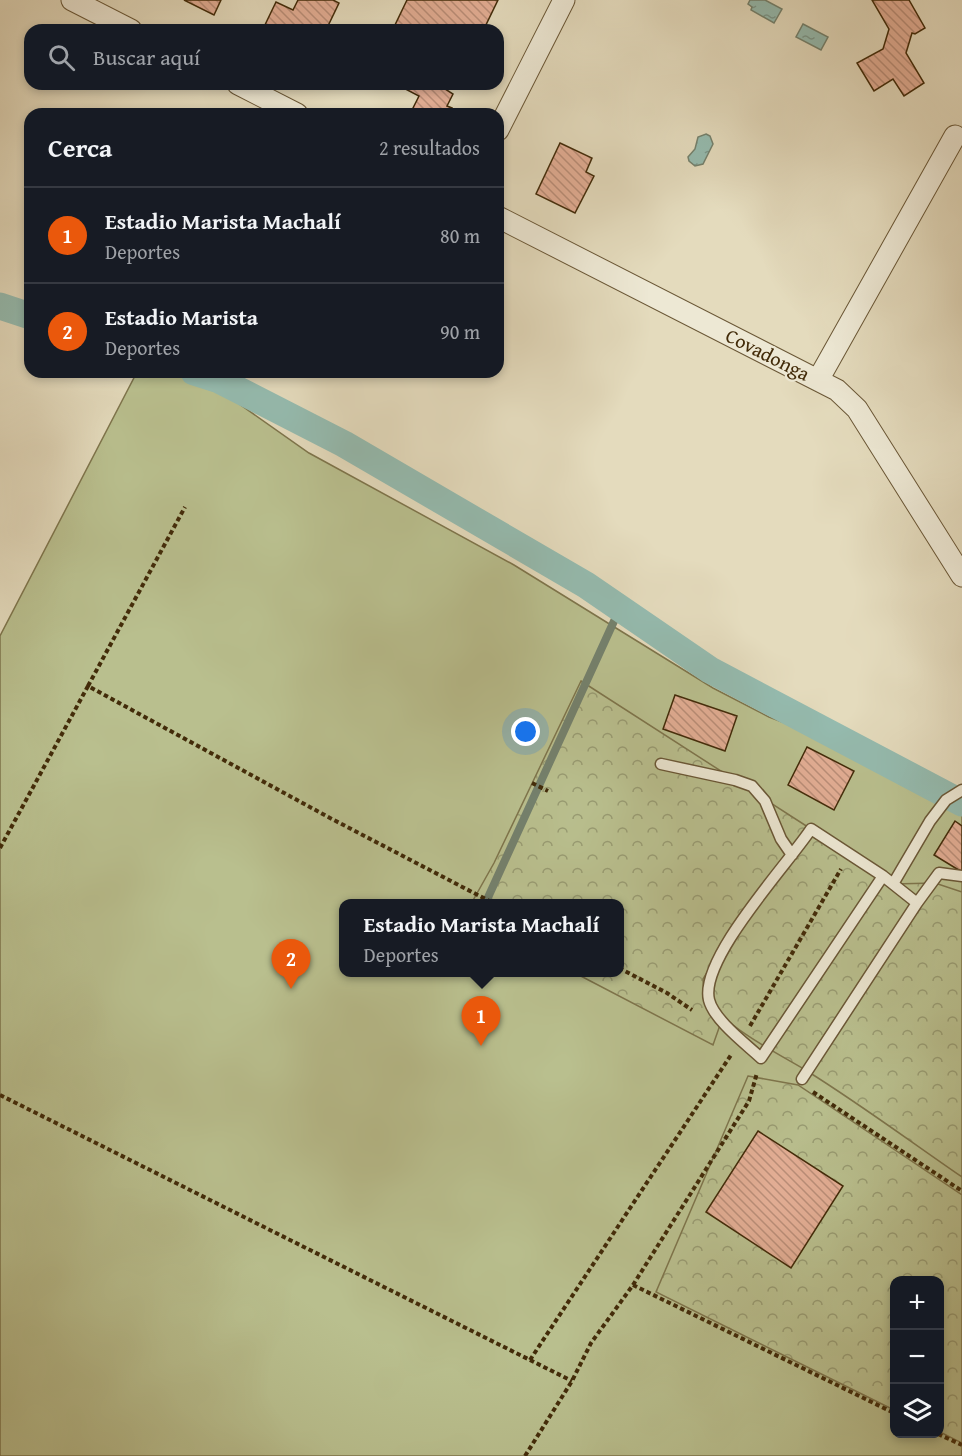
<!DOCTYPE html>
<html lang="es">
<meta charset="utf-8">
<style>
:root{--surface:#171b24;--page:#242831;--text:#f1f3f6;--muted:#9ea1a6;--line:#363941;--accent:#ea580c}
body{margin:0;font-family:"Gentium Book Plus",serif;background:var(--page);color:var(--text)}
.controls{position:absolute;right:18px;bottom:18px;display:grid;overflow:hidden;border-radius:12px;box-shadow:0 3px 9px #0003}
.controls button{width:54px;height:54px;display:grid;place-items:center;padding:0;border:0;border-bottom:2px solid var(--line);background:var(--surface);color:var(--text);font:30px sans-serif}
.you{position:absolute;left:526px;top:732px;width:21px;height:21px;margin:-15px;border:4px solid #fff;border-radius:50%;background:#1a73e8;box-shadow:0 0 0 9px #1a73e833}
.badge{display:grid;place-items:center;width:39px;height:39px;border-radius:50%;background:var(--accent);color:#fff;font-size:20px;font-weight:700}
.pin{position:absolute;translate:-50% -50px;filter:drop-shadow(0 2px 3px #0008)}
.pin::after{content:'';position:absolute;top:32px;width:21px;height:18px;background:inherit;clip-path:polygon(0 0,100% 0,50% 100%)}
.popup{position:absolute;left:339px;top:899px;width:285px;height:78px;box-sizing:border-box;display:grid;place-content:center;border-radius:12px;background:var(--surface);filter:drop-shadow(0 2px 4px #0005);font-size:20px;white-space:nowrap;color:var(--muted)}
.popup b{font-size:22px;color:var(--text)}
.popup::after{content:'';position:absolute;left:50%;top:100%;margin-left:-12px;border:12px solid transparent;border-top-color:var(--surface)}
.list{margin:0;padding:0;list-style:none}
h2{display:flex;justify-content:space-between;align-items:center;height:78px;margin:0;padding:0 24px;font-size:26px}
h2 small{font-size:20px;font-weight:400;color:var(--muted)}
.list li{display:grid;grid-template-columns:39px 1fr auto;gap:18px;align-items:center;box-sizing:border-box;height:96px;padding:0 24px;border-top:2px solid var(--line)}
.list b{display:block;font-size:22px;white-space:nowrap}
.list p{margin:0;font-size:20px;white-space:nowrap;color:var(--muted)}
.list em{font-size:20px;font-style:normal;color:var(--muted)}
.icon{flex:none;width:33px;height:33px;fill:none;stroke:currentColor;stroke-width:2;stroke-linecap:round;stroke-linejoin:round}
.map{position:relative;flex:none;width:962px;height:1456px;overflow:hidden}
.search{position:absolute;background:var(--surface);box-shadow:0 3px 9px #0003;left:24px;top:24px;width:480px;height:66px;display:flex;align-items:center;gap:15px;box-sizing:border-box;padding:0 21px;border-radius:18px;color:var(--muted);font-size:22px}
.panel{position:absolute;background:var(--surface);box-shadow:0 3px 9px #0003;left:24px;top:108px;width:480px;height:270px;border-radius:18px}
.map>svg:first-child{display:block}
.grass{fill:#b9bf8e;stroke:#7e754c;stroke-width:1.5;fill-rule:evenodd}
.forest{fill:url(#forest-crowns);stroke:#7e754c;stroke-width:1.5}
.water{fill:url(#water-ripples);stroke:#74816d;stroke-width:1.5}
.lines{fill:none;stroke-linecap:round;stroke-linejoin:round}
.stream{stroke:#74816d;stroke-width:8}
.canal{stroke:#95bbaf;stroke-width:27}
.building{fill:url(#building-back-hatch);stroke:#422b09;stroke-width:1.5}
.service-casing{stroke:#6a5736;stroke-width:13}
.minor-casing{stroke:#6a5736;stroke-width:23}
.path{stroke:#422b09;stroke-width:4;stroke-dasharray:4.5 3;stroke-linecap:butt}
.service{stroke:#ede8d4;stroke-width:10}
.minor{stroke:#ede8d4;stroke-width:21}
.labels{text-anchor:middle;dominant-baseline:central;stroke-width:4.5;stroke-linejoin:round;paint-order:stroke}
.street-label{font-size:20px;fill:#422b09;stroke:#ede8d4}
</style>
<div class="map">
<svg width="962" height="1456" viewBox="0 0 962 1456">
<defs>
<pattern id="forest-crowns" width="20" height="18" patternUnits="userSpaceOnUse" patternTransform="scale(1.5)"><rect width="20" height="18" fill="#b9bf8e"/><path d="M2 6a3 3 0 1 1 6 0M12 15a3 3 0 1 1 6 0" fill="none" stroke="#989b72"/></pattern>
<pattern id="water-ripples" width="26" height="14" patternUnits="userSpaceOnUse" patternTransform="scale(1.5)"><rect width="26" height="14" fill="#95bbaf"/><path d="M2 4q2-2 4 0t4 0M15 11q2-2 4 0t4 0" fill="none" stroke="#7b988d"/></pattern>
<pattern id="building-back-hatch" width="6" height="6" patternUnits="userSpaceOnUse" patternTransform="scale(1.5)"><rect width="6" height="6" fill="#e3ae95"/><path d="M-1 5l2 2M0 0l6 6M5-1l2 2" fill="none" stroke="#ba8e78"/></pattern>
</defs>
<rect width="100%" height="100%" fill="#e4dbbd"/>
<filter id="stains"><feTurbulence type="fractalNoise" baseFrequency=".00333" numOctaves="4"/><feColorMatrix values="0 0 0 0 .2 0 0 0 0 .09 0 0 0 0 .02 0 0 0 .5 -.17"/></filter>
<radialGradient id="worn" r=".72"><stop offset=".6" stop-color="#630" stop-opacity="0"/><stop offset="1" stop-color="#630" stop-opacity=".3"/></radialGradient>
<path class="grass" d="M137,372h41l37,15 94,66 205,112 199,123 56,29 124,47 22,12 47,36v644h-962v-820zM343,904h276v68h-276zM894,1280h46v154h-46z"/>
<path class="forest" d="M581,681l230,148 82,55 42,-1 27,9v285c-51,-35 -102,-73 -155,-106 -21,-13 -83,-44 -92,-66 -7,-20 5,-43 11,-62l-23,36 1,20 16,26 -7,20 -138,-72 44,-1v-68h-148l23,-41z
M748,1076l50,9 164,110v248l-22,-11v-152h-46v130l-238,-118z"/>
<path class="water" d="M750,0h15l17,9 -8,14 -23,-13 1,-3 -4,-3z
M803,24l25,13 -7,13 -25,-13z
M706,134l4,2 3,8 -10,20 -8,2 -6,-5 -1,-4 7,-8 3,-12z"/>
<g class="lines">
<path class="stream" d="M485,904l135,-296"/>
<path class="canal" d="M0,306l30,10
M194,372l25,8 125,64 242,141 124,85 252,133"/>
</g>
<path class="building" d="M184,0h37l-7,15z
M298,0h35l6,3 -13,27 -63,-1 13,-27 17,8z
M407,0h91l-14,29 2,1h-81l-10,-5z
M872,0h37l16,28 -10,6 -3,-1 -6,20 18,30 -20,13 -11,-17 -19,12 -17,-28 26,-14 6,-20z
M396,84h51l-2,5 8,5 -6,12 5,2 -3,6h-39l9,-18z
M560,143l32,15 -6,14 8,4 -19,37 -39,-19z
M675,695l62,21 -12,35 -62,-22z
M807,747l47,24 -20,39 -46,-25z
M955,821l7,5v46l-28,-17z
M758,1131l85,55 -52,82 -85,-56z"/>
<g class="lines">
<g class="service-casing">
<path id="service" d="M661,764l74,16 17,6 13,15 16,38 11,16
M883,876l-122,182c-15,-14 -47,-38 -52,-58 -10,-41 79,-136 102,-171l72,47 34,27
M893,884l37,-63 16,-21 16,-10
M802,1079l115,-176 22,-30 23,3"/>
</g>
<g class="minor-casing">
<path id="minor" d="M72,0l59,30
M238,84l59,30
M498,130l66,-130
M498,217l339,173 20,19 105,167
M818,380l137,-244"/>
</g>
<path class="path" d="M88,686l97,-179
M532,783l16,8
M0,848l88,-162 242,132 165,86
M619,968l48,25 25,17
M750,1026l91,-157
M813,1092l149,99
M0,1095l572,286
M633,1285l261,128
M530,1360l201,-305
M938,1434l24,11
M525,1456l47,-75 19,-38 42,-58 116,-184 8,-28"/>
<use href="#service" class="service"/>
<use href="#minor" class="minor"/>
</g>
<g class="labels">
<g class="street-label">
<text transform="translate(768 354) rotate(27)">Covadonga</text>
</g>
</g>
<rect width="100%" height="100%" filter="url(#stains)"/>
<rect width="100%" height="100%" fill="url(#worn)"/>
</svg>
<div class="controls">
<button>+</button>
<button>−</button>
<button><svg class="icon" aria-label="layers" viewBox="0 0 24 24"><path d="M12 4l9 5-9 5-9-5zM3 14l9 5 9-5"/></svg></button>
</div>
<div class="you"></div>
<div class="pin badge" style="left:481px;top:1046px">1</div>
<div class="popup"><b>Estadio Marista Machalí</b>Deportes</div>
<div class="pin badge" style="left:291px;top:989px">2</div>
<div class="search"><svg class="icon" aria-label="search" viewBox="0 0 24 24"><circle cx="10" cy="10" r="6"/><path d="M15 15l6 6"/></svg>Buscar aquí</div>
<section class="panel">
<h2>Cerca<small>2 resultados</small></h2>
<ul class="list">
<li><span class="badge">1</span><div><b>Estadio Marista Machalí</b><p>Deportes</p></div><em>80 m</em></li>
<li><span class="badge">2</span><div><b>Estadio Marista</b><p>Deportes</p></div><em>90 m</em></li>
</ul>
</section>
</div>
